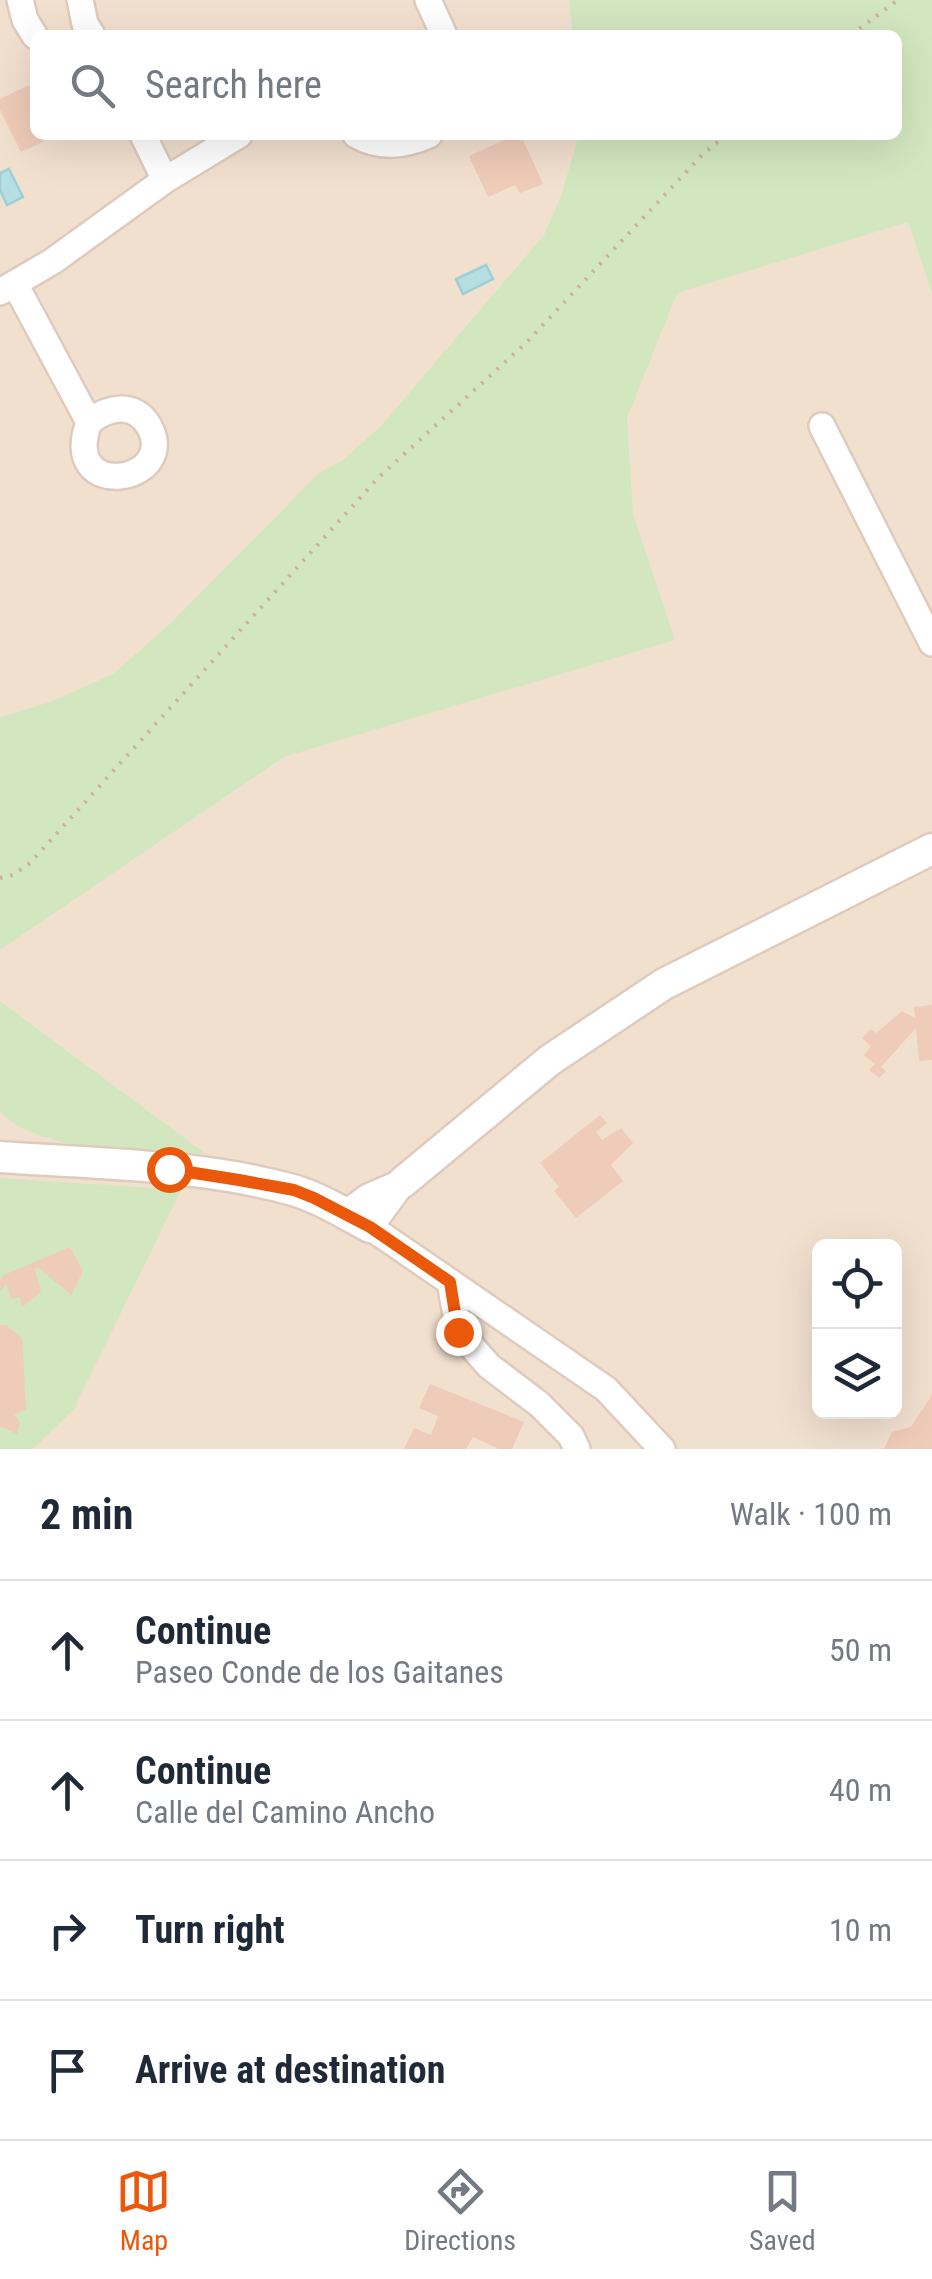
<!DOCTYPE html>
<meta charset="utf-8">
<style>
:root{--surface:#fff;--page:#f6f6f7;--text:#1f2937;--muted:#747a83;--line:#e0e1e3;--accent:#ea580c}
body{margin:0;font-family:"Roboto Condensed",sans-serif;background:var(--page);color:var(--text)}
.controls{position:absolute;right:30px;bottom:30px;display:grid;overflow:hidden;border-radius:15px;box-shadow:0 10px 40px #0002}
.controls button{width:90px;height:90px;display:grid;place-items:center;padding:0;border:0;border-bottom:2px solid var(--line);background:var(--surface);color:var(--text);font:50px sans-serif}
.stop{position:absolute;width:30px;height:30px;margin:-22px;border:8px solid #ea580c;border-radius:50%;background:#fff}
.stop.end{background:#ea580c;border-color:#fff;box-shadow:0 2px 10px #0008}
.list{margin:0;padding:0;list-style:none}
h2{display:flex;justify-content:space-between;align-items:center;height:130px;margin:0;padding:0 40px;font-size:42px}
h2 small{font-size:32px;font-weight:400;color:var(--muted)}
.list li{display:grid;grid-template-columns:65px 1fr auto;gap:30px;align-items:center;box-sizing:border-box;height:140px;padding:0 40px;border-top:2px solid var(--line)}
.list b{display:block;font-size:38px;white-space:nowrap}
.list p{margin:0;font-size:32px;white-space:nowrap;color:var(--muted)}
.list em{font-size:32px;font-style:normal;color:var(--muted)}
.icon{flex:none;width:55px;height:55px;fill:none;stroke:currentColor;stroke-width:2;stroke-linecap:round;stroke-linejoin:round}
.map{position:relative;flex:none;width:932px;height:1449px;overflow:hidden}
.search{position:absolute;background:var(--surface);box-shadow:0 10px 40px #0002;left:30px;right:30px;top:30px;height:110px;display:flex;align-items:center;gap:25px;box-sizing:border-box;padding:0 35px;border-radius:15px;color:var(--muted);font-size:38px}
.sheet{height:690px;background:var(--surface)}
nav{display:flex;justify-content:space-around;align-items:center;box-sizing:border-box;height:140px;border-top:2px solid var(--line);background:var(--surface);font-size:28px;color:var(--muted)}
nav a{display:grid;justify-items:center;gap:5px}
nav .on{color:var(--accent)}
.map>svg:first-child{display:block}
.residential{fill:#f2e0cf;fill-rule:evenodd}
.green{fill:#d2e7c0}
.water{fill:#b6dfe3;stroke:#9dcfd5;stroke-width:2.5}
.building{fill:#efcbb9}
.lines{fill:none;stroke-linecap:round;stroke-linejoin:round}
.minor-casing{stroke:#decbbd;stroke-width:30}
.tertiary-casing{stroke:#decbbd;stroke-width:35}
.path{stroke:#d3ae9d;stroke-width:4;stroke-dasharray:2.5 8;stroke-linecap:butt}
.minor{stroke:#fff;stroke-width:25}
.tertiary{stroke:#fff;stroke-width:30}
.route{stroke:#ea580c;stroke-width:12}
</style>
<div class="map">
<svg width="932" height="1449" viewBox="0 0 932 1449">
<rect width="100%" height="100%" fill="#fbefe0"/>
<path class="residential" d="M0,0h932v1449h-932zM35,35h862v100h-862zM820,1246h74v166h-74z"/>
<path class="green" d="M569,0h363v293l-24,-71 -231,71 -50,125 6,96 42,126 -391,117 -284,193v-233l50,-15 63,-28 57,-50 149,-151 24,-13 38,-34 163,-191 17,-39 18,-61h318v-100h-324z
M0,1001l206,153c-60,-4 -161,2 -206,-42z
M0,1178l181,12 -107,219 -41,40h-33z"/>
<path class="water" d="M9,169l14,28 -16,8 -7,-15v-17z
M486,265l7,14 -30,15 -7,-15z"/>
<path class="building" d="M35,82v53h7l3,6 -24,11 -21,-42v-11z
M515,135h6l22,49 -23,9 -5,-8 -27,12 -19,-41z
M932,1005v55l-13,1 -3,-33 -35,39 5,4 -7,7 -10,-8 6,-6 -11,-9 7,-9 -9,-8 9,-9 5,4 26,-22 13,7 -1,-11z
M600,1115l7,8 -11,9 6,8 19,-12 12,15 -22,22 12,16 -47,37 -22,-27 5,-4 -19,-24z
M70,1247l13,24 -12,24 -32,-27 -4,1 6,23 -19,15 -2,-10 -10,2 -3,-16 -7,9v-12l4,-5z
M0,1325h6l16,13 4,71 -12,6 6,7 -3,12 -17,-8z
M430,1384l94,38 -12,27h-13l-26,-12 -7,12h-62l10,-21 17,7 7,-19 -19,-8z
M932,1395v54h-48l8,-17 19,-5z"/>
<g class="lines">
<g class="minor-casing">
<path id="minor" d="M20,0l5,20 10,16
M80,0l5,24 7,11
M428,0l16,35
M143,135l22,45
M356,135c24,14 48,11 73,0
M15,284l74,138c-30,82 92,61 60,4 -15,-25 -41,-19 -60,-4
M0,292l53,-31 112,-81 74,-45
M822,426l110,217
M403,1182l-33,45 236,162 56,60
M345,1214l23,-17 30,-13
M450,1282l9,50 30,34 50,38 32,32 6,13"/>
</g>
<g class="tertiary-casing">
<path id="tertiary" d="M0,1157c97,7 199,7 293,33 27,8 52,24 77,37
M403,1182l147,-122 114,-76 268,-135"/>
</g>
<path class="path" d="M851,35l47,-35
M0,878l13,-3 17,-12 348,-385 149,-136 176,-188 23,-19"/>
<use href="#minor" class="minor"/>
<use href="#tertiary" class="tertiary"/>
</g>
<g class="lines">
<path class="route" d="M169,1169l70,11 55,10 20,8 56,29 80,55 8,50"/>
</g>
</svg>
<div class="controls">
<button><svg class="icon" aria-label="locate" viewBox="0 0 24 24"><circle cx="12" cy="12" r="6"/><path d="M12 2v4M12 18v4M2 12h4M18 12h4"/></svg></button>
<button><svg class="icon" aria-label="layers" viewBox="0 0 24 24"><path d="M12 4l9 5-9 5-9-5zM3 14l9 5 9-5"/></svg></button>
</div>
<div class="stop" style="left:169px;top:1169px"></div>
<div class="stop end" style="left:458px;top:1332px"></div>
<div class="search"><svg class="icon" aria-label="search" viewBox="0 0 24 24"><circle cx="10" cy="10" r="6"/><path d="M15 15l6 6"/></svg>Search here</div>
</div>
<section class="sheet">
<h2>2 min<small>Walk · 100 m</small></h2>
<ul class="list">
<li><svg class="icon" aria-label="ahead" viewBox="0 0 24 24"><path d="M12 20V5M6 11l6-6 6 6"/></svg><div><b>Continue</b><p>Paseo Conde de los Gaitanes</p></div><em>50 m</em></li>
<li><svg class="icon" aria-label="ahead" viewBox="0 0 24 24"><path d="M12 20V5M6 11l6-6 6 6"/></svg><div><b>Continue</b><p>Calle del Camino Ancho</p></div><em>40 m</em></li>
<li><svg class="icon" aria-label="right" viewBox="0 0 24 24"><path d="M7 20v-9h11M14 6l5 5-5 5"/></svg><div><b>Turn right</b></div><em>10 m</em></li>
<li><svg class="icon" aria-label="arrive" viewBox="0 0 24 24"><path d="M6 21V4h12l-3 4 3 4H6"/></svg><div><b>Arrive at destination</b></div></li>
</ul>
</section>
<nav>
<a class="on"><svg class="icon" aria-label="map" viewBox="0 0 24 24"><path d="M3 6l6-2 6 2 6-2v14l-6 2-6-2-6 2zM9 4v14M15 6v14"/></svg>Map</a>
<a><svg class="icon" aria-label="directions" viewBox="0 0 24 24"><path d="M12 3l9 9-9 9-9-9zM9 14v-3h6M13 9l2 2-2 2"/></svg>Directions</a>
<a><svg class="icon" aria-label="saved" viewBox="0 0 24 24"><path d="M7 4h10v16l-5-4-5 4z"/></svg>Saved</a>
</nav>
